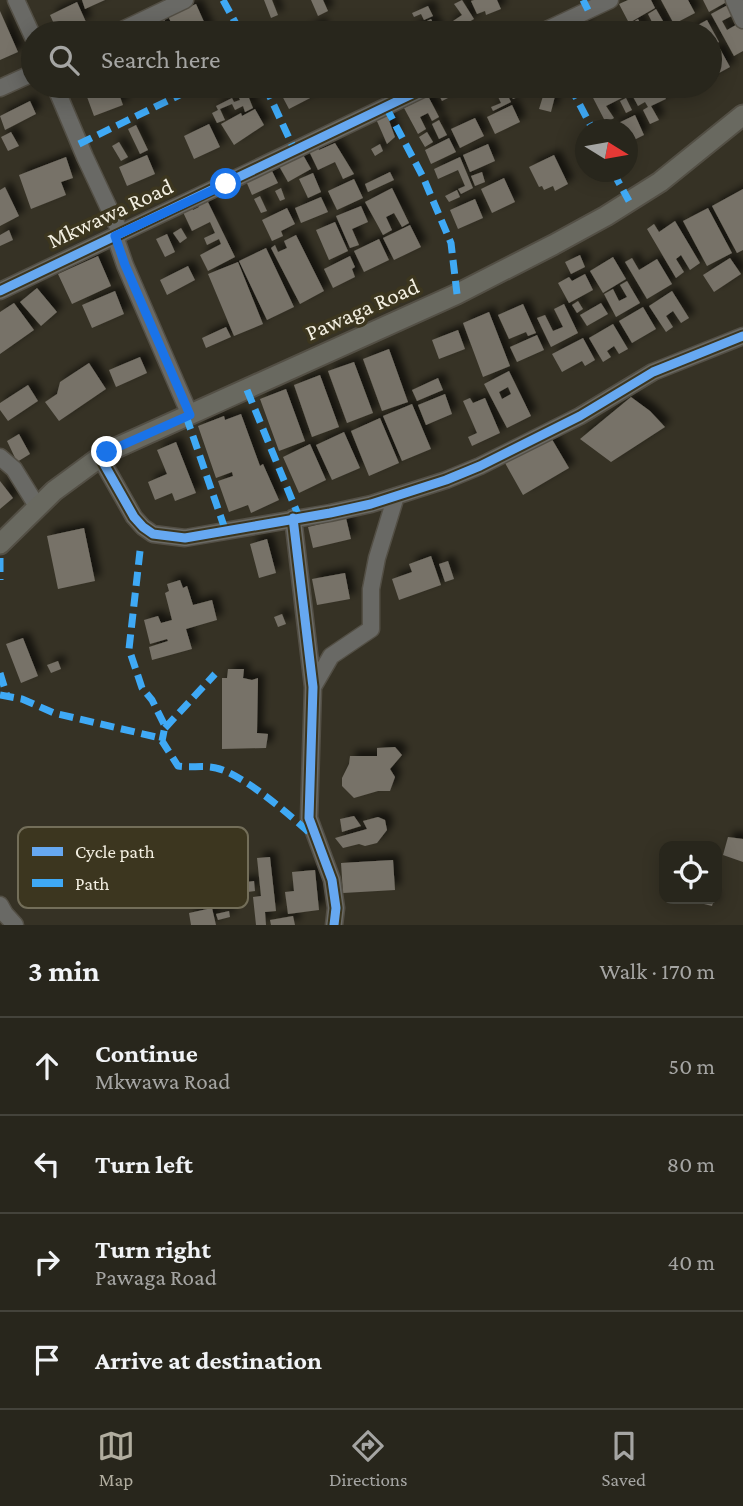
<!DOCTYPE html>
<meta charset="utf-8">
<style>
:root{--surface:#28261c;--page:#302e25;--text:#f1f3f6;--muted:#a5a5a3;--line:#44433b;--accent:#b1ad9f}
body{margin:0;font-family:"Crimson Pro",serif;background:var(--page);color:var(--text)}
.controls{position:absolute;right:21px;bottom:21px;display:grid;overflow:hidden;border-radius:14px;box-shadow:0 4px 18px #0003}
.controls button{width:63px;height:63px;display:grid;place-items:center;padding:0;border:0;border-bottom:2px solid var(--line);background:var(--surface);color:var(--text);font:35px sans-serif}
.compass{position:absolute;left:575px;top:119px;width:63px;height:63px;border-radius:50%;background:var(--surface);box-shadow:0 4px 18px #0003;rotate:101deg}
.stop{position:absolute;width:21px;height:21px;margin:-16px;border:5px solid #1a73e8;border-radius:50%;background:#fff}
.stop.end{background:#1a73e8;border-color:#fff;box-shadow:0 2px 7px #0008}
.list{margin:0;padding:0;list-style:none}
h2{display:flex;justify-content:space-between;align-items:center;height:91px;margin:0;padding:0 28px;font-size:30px}
h2 small{font-size:23px;font-weight:400;color:var(--muted)}
.list li{display:grid;grid-template-columns:46px 1fr auto;gap:21px;align-items:center;box-sizing:border-box;height:98px;padding:0 28px;border-top:2px solid var(--line)}
.list b{display:block;font-size:26px;white-space:nowrap}
.list p{margin:0;font-size:23px;white-space:nowrap;color:var(--muted)}
.list em{font-size:23px;font-style:normal;color:var(--muted)}
.icon{flex:none;width:38px;height:38px;fill:none;stroke:currentColor;stroke-width:2;stroke-linecap:round;stroke-linejoin:round}
.map{position:relative;flex:none;width:743px;height:925px;overflow:hidden}
.search{position:absolute;background:var(--surface);box-shadow:0 4px 18px #0003;left:21px;right:21px;top:21px;height:77px;display:flex;align-items:center;gap:18px;box-sizing:border-box;padding:0 24px;border-radius:38px;color:var(--muted);font-size:26px}
.sheet{height:483px;background:var(--surface)}
nav{display:flex;justify-content:space-around;align-items:center;box-sizing:border-box;height:98px;border-top:2px solid var(--line);background:var(--surface);font-size:19px;color:var(--muted)}
nav a{display:grid;justify-items:center;gap:4px}
nav .on{color:var(--accent)}
.map>svg:first-child{display:block}
.building{fill:#777268;fill-rule:evenodd;filter:url(#shadow)}
.lines{fill:none;stroke-linecap:round;stroke-linejoin:round}
.minor-casing{stroke:#534f45;stroke-width:19}
.major-casing{stroke:#534f45;stroke-width:23}
.minor{stroke:#696965;stroke-width:16}
.major{stroke:#696960;stroke-width:19}
.quiet{stroke:#3fa9f5;stroke-width:7;stroke-dasharray:14 7;stroke-linecap:butt}
.cycleway-casing{stroke:#3c361f;stroke-width:13}
.cycleway{stroke:#66a8f1;stroke-width:9}
.route{stroke:#1a73e8;stroke-width:9}
.labels{text-anchor:middle;dominant-baseline:central;stroke-width:7;stroke-linejoin:round;paint-order:stroke}
.street-label{font-size:23px;fill:#f3efe1;stroke:#3c361f}
.key{fill:#3c361f;stroke:#736e59;stroke-width:2}
.key-label{font-size:19px;fill:#f3efe1}
</style>
<div class="map">
<svg width="743" height="925" viewBox="0 0 743 925">
<defs>
<filter id="shadow"><feDropShadow dx="6" dy="-6" stdDeviation="3.5" flood-color="#0009"/></filter>
</defs>
<rect width="100%" height="100%" fill="#363225"/>
<path class="building" d="M82,0h23l-20,9z
M264,0h8l6,15 -7,3z
M311,0h12l5,11 -10,5z
M462,0l12,19 -22,13 -5,-7 15,-10 -8,-11z
M474,0h23l4,9 -15,6 -1,-4 -8,3 -6,-13z
M628,0h23l4,8 -26,15 -10,-19z
M661,0h27l7,13 -21,11z
M703,0h27l-21,12z
M737,0l6,10 -21,11 5,9 16,-9v30l-9,5 -23,-42z
M77,2l9,20 -28,11 -8,-18z
M196,4l13,29h-33l-8,-17zM194,22l2,4 -10,5 -2,-4z
M428,6l5,10 -9,4 -3,-6 -7,3 -2,-4z
M656,9l14,24h-24l9,-5 -7,-14z
M0,11l18,41 -18,8z
M164,19l6,14h-32l-1,-2z
M431,19l8,14h-28l-2,-3z
M638,19l8,14h-11l-5,-9z
M707,20l12,22 -9,5v-14h-27z
M320,23l3,7 -5,3h-17z
M583,23l3,6 -9,4h-17z
M719,47l11,20 -20,11v-26z
M83,86h11l2,5 20,-5 7,19 -29,11z
M241,86h10l1,5 -5,2 6,15 -8,4 -2,-6 -8,4 -3,-6 -12,5 5,11 -8,3 -5,-10 6,-3 -2,-4 16,-8 2,4 6,-2 -3,-7 6,-2z
M291,86h21l4,9 -27,14 -9,-17z
M448,86h14l-8,4 2,4 -14,7 -5,-10z
M468,86h20l-16,7z
M493,86h10l8,16 -18,9 -2,-4 10,-4z
M506,86h13l2,4 2,-1 -1,-3h11l2,4 -22,9z
M602,86h18l6,10 -20,10 8,12 -8,5 -16,-31z
M639,86h20l7,13 -15,7 8,14 -9,4 -7,-14 5,-3 -3,-5 -7,4 -8,-15z
M665,86h31l-18,8 -3,-8 -8,4z
M544,93l11,3 -4,16 -12,-3z
M428,96l11,21 -7,4 -4,-8 -8,4 6,12 -8,5 -14,-26z
M626,98l6,12 -6,3 -6,-12z
M30,101l6,13 -31,16 -5,-14z
M512,105l8,17 -25,12 -8,-17z
M255,109l9,16 -30,20 -13,-21 20,-11 1,3z
M387,115l8,22 -8,7 -11,-25z
M635,115l9,20 -16,8v-13h-16l-2,-3z
M475,118l9,18 -24,12 -9,-19z
M439,120l8,15 -8,4 -7,-15z
M209,124l11,23 -26,12 -10,-23z
M136,125l12,25 -8,4 -12,-25z
M11,132l8,14 -11,5 -7,-14z
M427,132l6,10 -8,5 -6,-10z
M449,138l7,14 -25,12 -6,-14z
M119,142l9,15 -7,4 -9,-15z
M335,143l19,31 -11,5 -8,-17 -17,8 -10,-21 9,-4 2,5z
M380,144l3,7 -8,5 -4,-7z
M488,144l7,17 -25,11 -7,-17z
M302,153l9,16 -23,13 -9,-16z
M147,155l8,19 -28,12 -8,-19z
M554,155l14,29 -13,7 -2,-5 -9,4 -2,-4 -3,1 -10,-20z
M66,157l7,21 -12,4 5,13 -35,14 -12,-34z
M460,157l13,31 -12,6 -3,-5 7,-3 -7,-16 -20,9 -4,-10z
M271,169l7,14 -26,12 -6,-14z
M390,172l4,8 -26,12 -3,-8z
M482,172l3,10 -10,4 -4,-10z
M313,173l8,19 -13,6 -9,-19z
M504,178l11,24 -23,11 -11,-24z
M354,179l9,19 -26,12 -9,-19z
M5,187l14,29 -19,10v-36z
M281,188l4,11 -5,2 -5,-10z
M392,188l17,35 -7,4 -8,-14 -8,4 6,13 -9,5 -18,-33z
M743,189v61l-6,3 -25,-47z
M457,190l3,7 -11,5 -4,-6z
M205,196l30,61 -27,14 -8,-16 21,-11 -2,-5 -12,6 -3,-7 11,-5 -5,-11 -18,9 -11,-23 9,-4 3,6 6,-3 -3,-6z
M260,196l7,15 -6,2 -7,-14z
M321,197l7,15 -27,11 -6,-15z
M475,199l8,19 -25,11 -8,-19z
M361,206l7,16 -16,7 7,16 -9,3 -14,-32z
M287,208l8,16 -14,7 2,5 -11,5 -10,-21z
M708,208l24,45 -25,13 -24,-45z
M675,221l25,42 -10,7 -9,-15 -5,4 8,13 -8,6 -29,-49 7,-5 5,8z
M335,222l13,29 -19,9 -13,-30z
M410,225l11,22 -27,13 -11,-22z
M181,228l6,10 -7,5 -7,-10z
M9,230l4,10 -13,6v-11z
M167,234l8,18 -10,5 -9,-18z
M296,235l28,56 -24,13 -29,-56 4,-3 3,7 9,-4 -3,-7z
M379,239l10,21 -25,12 -10,-21z
M266,248l28,59 -27,13 -28,-59z
M580,255l5,12 -14,7 -6,-12z
M98,256l13,30 -39,18 -14,-30z
M350,256l5,11 -3,2 3,8 -22,11 -9,-19z
M613,257l13,22 -23,14 -13,-22z
M632,258l7,12 18,-11 15,25 -25,15 -22,-37z
M730,258l11,16 -27,18 -11,-17z
M238,262l25,62 -29,12 -26,-62z
M188,266l7,14 -28,15 -7,-15z
M585,274l8,16 -24,13 -11,-20 11,-6 3,4z
M627,281l13,22 -24,14 -12,-23 9,-5 6,12 8,-4 -7,-12z
M37,288l20,24 -16,14 -21,-24z
M115,291l9,23 -32,14 -10,-23z
M672,291l17,27 -8,5 -8,-12 -7,5 7,11 -7,5 -17,-26z
M578,301l5,8 -6,4 -5,-8z
M14,303l20,27 -34,24v-42z
M601,303l7,11 -21,12 -7,-11z
M523,304l13,29 -8,3 -2,-4 -17,7 -11,-24z
M564,304l14,29 -27,14 -14,-29 8,-3 8,16 10,-4 -9,-18z
M643,307l13,22 -24,14 -13,-22z
M489,312l21,54 -27,11 -20,-54z
M613,324l15,25 -9,5 -5,-8 -7,5 4,6 -8,5 -14,-24z
M226,327l5,10 -25,11 -4,-10z
M458,330l7,19 -26,10 -7,-19z
M537,335l7,15 -27,12 -7,-15z
M583,338l12,22 -10,6 -3,-5 -20,11 -10,-18z
M389,349l19,53 -26,9 -19,-52z
M140,357l7,16 -31,14 -7,-17z
M354,362l19,51 -26,10 -19,-52z
M89,363l17,26 -47,32 -14,-19 12,-8 3,-12z
M509,371l22,45 -24,12 -23,-44zM508,387l3,7 -9,5 -3,-7z
M320,375l19,52 -27,10 -18,-52z
M438,378l5,12 -26,11 -5,-11z
M28,385l10,16 -30,20 -8,-11v-7z
M286,389l19,52 -26,10 -19,-52z
M445,394l7,20 -26,11 -8,-20z
M631,397l19,14 15,16 -54,35 -31,-23z
M470,398l3,5 12,-5 15,35 -28,13 -4,-9 9,-4 -14,-32z
M412,404l19,45 -29,12 -19,-45z
M241,414l19,52 3,-2 16,36 -28,13 -3,-8 -19,7 -11,-31 15,-5 -1,-4 -16,6 -18,-52 26,-10 1,4z
M380,418l19,45 -30,13 -18,-45z
M344,432l16,36 -28,12 -16,-35z
M19,434l11,20 -13,8 -10,-21z
M550,436l19,32 -46,27 -18,-32z
M176,442l20,51 -21,8 -3,-8 -17,7 -7,-18 19,-8 -10,-24z
M310,444l16,36 -27,13 -16,-36z
M0,481l13,17 -13,11z
M346,518l5,21 -38,9 -5,-21z
M84,528l11,53 -37,8 -11,-53z
M267,539l9,34 -17,5 -9,-34z
M431,556l10,29 -42,15 -7,-21 20,-7 -3,-8z
M448,561l6,18 -9,3 -6,-18z
M345,573l5,26 -33,6 -5,-26z
M180,580l3,8 4,-2 6,19 19,-5 5,20 -31,9 6,20 -40,11 -3,-13 19,-6 -1,-2 -17,5 -6,-24 14,-4 3,7 11,-3 -7,-27 4,-2 -2,-7z
M282,614l4,10 -8,3 -4,-10z
M23,638l15,38 -17,7 -15,-39z
M58,661l3,8 -10,4 -4,-8z
M228,669h16l-1,9 9,2 6,-2 -1,55 11,1 -2,14 -44,1v-71h5z
M395,747l7,8 -12,14 5,8 -5,14h-12l-24,7 -12,-12v-8l7,-14 1,-8h27v-8z
M354,816l7,10 -19,6 -2,-13z
M378,817l7,3 2,10 -10,13 -12,3 -6,-2 -16,4 -8,-10 32,-9 -4,-8z
M728,837l15,2v23l-20,-7z
M270,857l6,54 -11,1 1,13h-10l-3,-28 8,-1 -4,-38z
M393,860l2,30 -52,3 -2,-30z
M315,870l4,40 -31,4 -3,-22 9,-1 -2,-19z
M254,881l1,10 -22,3 -1,-10z
M684,899h30l-2,7z
M212,908l4,17h-25l-2,-12z
M229,911l1,6 -12,3 -2,-6z
M293,916l2,9h-24l-1,-5z"/>
<g class="lines">
<g class="minor-casing">
<path id="minor" d="M16,0l17,37
M734,0l9,20
M116,33l69,-33
M540,33l70,-33
M55,86l30,71 36,77
M0,88l33,-15
M115,236l10,29 65,150
M0,291l429,-205
M0,457l14,12 23,37
M100,457l34,60 9,10 10,7 32,4 145,-25 41,-9 75,-24 34,-14 100,-50 73,-44 90,-36
M293,518l20,169 -4,131 23,62 4,28 -2,17
M313,687l18,-31 40,-27v-40l6,-31 19,-62
M0,905l5,9 10,11"/>
</g>
<g class="major-casing">
<path id="major" d="M0,544l54,-53 53,-39 350,-158 96,-49 53,-29 54,-34 83,-67"/>
</g>
<use href="#minor" class="minor"/>
<use href="#major" class="major"/>
<path class="quiet" d="M223,0l18,33
M583,0l5,10
M545,31l1,2
M265,86l30,65
M570,86l23,44
M386,107l37,70 28,66 6,51
M79,144l119,-58
M613,172l16,29
M247,390l52,127
M186,416l40,116
M140,551l-11,98 13,39 10,12 13,26 -3,15
M0,558v22
M0,673l7,23
M0,695l22,4 32,14 102,24 6,4 16,25c12,2 26,-1 38,2 27,6 75,48 95,66
M165,728l50,-54"/>
<g class="cycleway-casing">
<path id="cycleway" d="M0,291l429,-205
M100,457l34,60 9,10 10,7 32,4 145,-25 41,-9 75,-24 34,-14 100,-50 73,-44 90,-36
M293,518l20,169 -4,131 23,62 4,28 -2,17"/>
</g>
<use href="#cycleway" class="cycleway"/>
</g>
<g class="lines">
<path class="route" d="M107,452l83,-37 -65,-150 -10,-29 111,-52"/>
</g>
<g class="labels">
<g class="street-label">
<text transform="translate(110 213) rotate(-25)">Mkwawa Road</text>
<text transform="translate(362 309) rotate(-24)">Pawaga Road</text>
</g>
</g>
<rect x="18" y="827" width="230" height="81" rx="10" class="key"/>
<rect x="32" y="847" width="31" height="9" fill="#66a8f1"/>
<rect x="32" y="879" width="31" height="8" fill="#3fa9f5"/>
<g class="key-label">
<text x="75" y="858">Cycle path</text>
<text x="75" y="890">Path</text>
</g>
</svg>
<div class="controls">
<button><svg class="icon" aria-label="locate" viewBox="0 0 24 24"><circle cx="12" cy="12" r="6"/><path d="M12 2v4M12 18v4M2 12h4M18 12h4"/></svg></button>
</div>
<svg class="compass" viewBox="-18 -18 36 36"><path d="M0-13l5 13h-10z" fill="#e53935"/><path d="M0 13l5-13h-10z" fill="#a5a5a3"/></svg>
<div class="stop" style="left:226px;top:184px"></div>
<div class="stop end" style="left:107px;top:452px"></div>
<div class="search"><svg class="icon" aria-label="search" viewBox="0 0 24 24"><circle cx="10" cy="10" r="6"/><path d="M15 15l6 6"/></svg>Search here</div>
</div>
<section class="sheet">
<h2>3 min<small>Walk · 170 m</small></h2>
<ul class="list">
<li><svg class="icon" aria-label="ahead" viewBox="0 0 24 24"><path d="M12 20V5M6 11l6-6 6 6"/></svg><div><b>Continue</b><p>Mkwawa Road</p></div><em>50 m</em></li>
<li><svg class="icon" aria-label="left" viewBox="0 0 24 24"><path d="M17 20v-9H6M10 6l-5 5 5 5"/></svg><div><b>Turn left</b></div><em>80 m</em></li>
<li><svg class="icon" aria-label="right" viewBox="0 0 24 24"><path d="M7 20v-9h11M14 6l5 5-5 5"/></svg><div><b>Turn right</b><p>Pawaga Road</p></div><em>40 m</em></li>
<li><svg class="icon" aria-label="arrive" viewBox="0 0 24 24"><path d="M6 21V4h12l-3 4 3 4H6"/></svg><div><b>Arrive at destination</b></div></li>
</ul>
</section>
<nav>
<a class="on"><svg class="icon" aria-label="map" viewBox="0 0 24 24"><path d="M3 6l6-2 6 2 6-2v14l-6 2-6-2-6 2zM9 4v14M15 6v14"/></svg>Map</a>
<a><svg class="icon" aria-label="directions" viewBox="0 0 24 24"><path d="M12 3l9 9-9 9-9-9zM9 14v-3h6M13 9l2 2-2 2"/></svg>Directions</a>
<a><svg class="icon" aria-label="saved" viewBox="0 0 24 24"><path d="M7 4h10v16l-5-4-5 4z"/></svg>Saved</a>
</nav>
